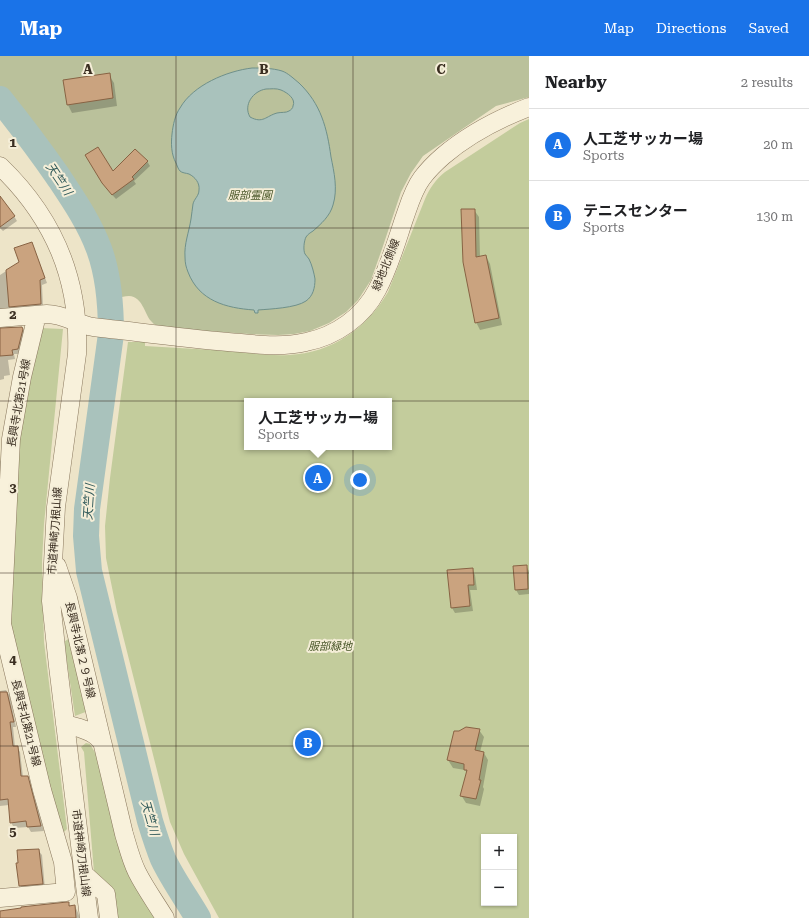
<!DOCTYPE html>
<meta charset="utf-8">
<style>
:root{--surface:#fff;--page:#f6f6f6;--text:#202124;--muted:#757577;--line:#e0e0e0;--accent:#1a73e8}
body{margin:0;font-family:"Roboto Serif","Noto Sans JP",serif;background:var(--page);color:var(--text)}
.controls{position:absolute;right:12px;bottom:12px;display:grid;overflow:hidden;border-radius:0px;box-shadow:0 1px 3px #0004}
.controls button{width:36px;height:36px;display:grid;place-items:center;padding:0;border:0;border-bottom:1px solid var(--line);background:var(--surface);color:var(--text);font:20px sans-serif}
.you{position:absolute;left:360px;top:424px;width:14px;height:14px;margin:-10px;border:3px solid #fff;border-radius:50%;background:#1a73e8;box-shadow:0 0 0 6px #1a73e833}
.badge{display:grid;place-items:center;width:26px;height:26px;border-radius:50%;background:var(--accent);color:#fff;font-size:13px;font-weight:700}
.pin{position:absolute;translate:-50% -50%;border:2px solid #fff;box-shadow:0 1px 4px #0006}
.popup{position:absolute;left:244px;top:342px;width:148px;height:52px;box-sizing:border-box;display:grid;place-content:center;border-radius:0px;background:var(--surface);filter:drop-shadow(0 1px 3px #0005);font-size:13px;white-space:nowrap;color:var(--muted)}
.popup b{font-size:15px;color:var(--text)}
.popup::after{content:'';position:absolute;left:50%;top:100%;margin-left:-8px;border:8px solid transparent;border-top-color:var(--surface)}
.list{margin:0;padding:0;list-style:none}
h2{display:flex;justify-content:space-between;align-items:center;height:52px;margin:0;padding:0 16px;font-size:17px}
h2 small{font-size:13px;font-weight:400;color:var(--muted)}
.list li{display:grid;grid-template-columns:26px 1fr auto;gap:12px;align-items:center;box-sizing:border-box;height:72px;padding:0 16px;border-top:1px solid var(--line)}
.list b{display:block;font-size:15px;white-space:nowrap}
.list p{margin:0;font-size:13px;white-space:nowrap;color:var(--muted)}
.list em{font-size:13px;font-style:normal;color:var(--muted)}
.map{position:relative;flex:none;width:529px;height:862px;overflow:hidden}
header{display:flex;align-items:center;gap:24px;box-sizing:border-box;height:56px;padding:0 20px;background:var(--accent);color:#fff}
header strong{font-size:19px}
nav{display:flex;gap:22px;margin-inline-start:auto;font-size:14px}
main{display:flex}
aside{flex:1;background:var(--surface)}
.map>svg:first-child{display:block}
.green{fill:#c3cc9c;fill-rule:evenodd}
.cemetery{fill:#bac19b}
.water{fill:#a9c2bc;stroke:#6f908a;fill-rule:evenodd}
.shadow{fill:#0003}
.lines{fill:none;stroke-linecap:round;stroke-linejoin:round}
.river{stroke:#a9c2bc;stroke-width:26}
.building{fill:#caa37f;stroke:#886344}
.minor-casing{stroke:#89775d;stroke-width:19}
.minor{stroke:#f8f1db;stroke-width:18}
.grid{fill:none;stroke:#3a2e21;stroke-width:1;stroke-opacity:0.55}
.labels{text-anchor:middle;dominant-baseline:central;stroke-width:4;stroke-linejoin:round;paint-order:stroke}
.park-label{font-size:11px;font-style:italic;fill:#485628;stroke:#f5eed8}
.street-label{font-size:11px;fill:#3a2e21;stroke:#f5eed8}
.water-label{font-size:12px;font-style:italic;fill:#305959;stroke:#f5eed8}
.grid-label{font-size:13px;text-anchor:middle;font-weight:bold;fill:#3a2e21;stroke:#f5eed8;stroke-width:4;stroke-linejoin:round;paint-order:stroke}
</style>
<header>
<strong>Map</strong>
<nav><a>Map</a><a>Directions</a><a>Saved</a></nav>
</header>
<main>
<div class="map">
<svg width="529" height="862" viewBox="0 0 529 862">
<rect width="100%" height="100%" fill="#ede4c8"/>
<path class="green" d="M529,63v799h-310l-35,-64 -14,-32 -53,-210 -11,-54 -1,-32 5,-48 18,-136h17v4c28,2 57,3 86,5 19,2 38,5 58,4 43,-2 78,-27 99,-63l37,-93c5,-11 10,-19 20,-27l75,-49zM247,345h142v46h-142zM484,781h30v66h-30z
M40,272l23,1 -19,195 -2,38 2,80 23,187 -5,5 -53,-210 8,-185z
M68,583l4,3 16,69 -13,5 -11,-74z
M86,687l4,1 7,12 61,162h-43l-21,-46 -10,-120 -3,-5z"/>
<path class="cemetery" d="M0,0h529v41l-33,9 -73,50 -12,17 -10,19 -19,57 -11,31 -13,20 -12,12 -17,11 -19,8 -16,3 -16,1 -28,-1 -86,-6c-5,-1 -10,-3 -13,-7 -7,-8 -8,-24 -22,-25 -4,0 -8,1 -12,2l-6,-38 -7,-19 -5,-12 -9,-19 -16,-24 -49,-68 -25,-31z"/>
<path class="water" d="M252,12c10,0 20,0 30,3 6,2 12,8 17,12 22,21 28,45 32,74 3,15 7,32 2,48 -3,11 -12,19 -20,26 -3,2 -5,3 -7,6 -2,4 -3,13 -1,17 1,2 3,3 4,5 3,6 5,14 6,20 0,9 -2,17 -9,22 -10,7 -36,8 -48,9v3h-3l-1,-3c-28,-2 -55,-9 -66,-38 -2,-5 -3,-9 -3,-15 -1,-13 4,-25 6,-38 1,-5 1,-10 2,-15 1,-5 6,-8 6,-14 1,-7 -4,-13 -10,-16 -3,-1 -7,-1 -9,-3 -2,-2 -3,-6 -4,-8 -5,-9 -5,-20 -4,-29 1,-9 3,-19 8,-26 13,-23 47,-37 72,-40zM266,33c5,0 10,-1 15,1 7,3 15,9 12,16 0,2 -2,4 -4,5 -3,2 -8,1 -12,2 -11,3 -14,11 -27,4 -7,-12 3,-26 16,-28z"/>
<path class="shadow" d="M109,19l5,8 3,23 -45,7 -4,-8z
M147,105l3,5 -16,15 2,3 -20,15 -10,-11 7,-16z
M0,151l14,9 3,5 -14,10 -3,-3z
M474,154l5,7 1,40 6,-1 4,8 12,61 -22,5 -4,-8z
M34,192l13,35 -5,2 1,23 -43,5v-38l20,-13z
M22,272l3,4 -5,22h-6l1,5 -7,1 2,15 -6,1v3l-4,1v-51z
M0,404l3,5 -3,35z
M526,510l3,5v23l-10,1 -3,-5z
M472,513l3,6 2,15h-7l3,21 -18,2 -3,-5z
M6,634l4,6 6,31h-3l2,20h2l3,5 3,25h4l3,5 14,49 -13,1 -3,-5 -14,1 -3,-6 -2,-17 -9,1v-115z
M479,674l5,7 -4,15 4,1 4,7 -5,27 1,2 -4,17 -14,-3 -5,-8 6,-22 -2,-3 -12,-2 -5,-8z
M38,794l4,5 3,34 -22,2 -3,-6z
M68,847l3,4 4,-1 4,9 1,3h-61z"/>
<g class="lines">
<path class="river" d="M0,43c20,25 39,50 57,76 16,24 32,47 42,74 10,27 12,56 12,85l-24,175 -1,27 3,35 61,250c4,13 8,26 13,38 10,21 24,40 35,59"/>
</g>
<path class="building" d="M110,17l3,25 -46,7 -4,-25z
M98,91l15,24 22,-22 13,12 -16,16 2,2 -22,16 -10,-12 -17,-28z
M0,140l15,20 -15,11z
M461,153h14l1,48 10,-2 13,63 -24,5 -12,-61z
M32,186l13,36 -5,2 1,24 -32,3 -3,-37 13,-8 -5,-14z
M22,271l1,2 -5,20 -6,1 1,5 -13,1v-28z
M527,509l1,24 -13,1 -2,-24z
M473,512l1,17h-6l2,21 -19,2 -4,-38z
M0,636h7l7,30h-4l3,24h5l3,30h7l13,50 -14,1 -1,-6 -16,2 -2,-24 -8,1z
M466,671l14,2 -5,21 9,2 -5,28h2l-5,19 -16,-3 7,-26h-3v-6l-17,-4 7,-29h5z
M39,793l4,35 -24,2 -3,-23h2l-1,-13z
M67,846h2v4l6,-1 1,13h-76v-7l21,-3v-1z"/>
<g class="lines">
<g class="minor-casing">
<path id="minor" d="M0,110c54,52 80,113 77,188l-21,153 -5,94 7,65 31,252
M0,262l47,-4c16,0 30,10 46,13 45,5 90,11 135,15 26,2 53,6 78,0 30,-6 57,-25 71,-52 12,-22 19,-47 27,-71 5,-14 9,-29 18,-41 6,-8 13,-15 21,-22 26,-22 55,-37 86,-49
M57,510l11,32 56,236c4,13 7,26 13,38 8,16 19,31 28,46
M65,668c11,3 27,6 34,15 2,1 3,4 4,6
M84,818l22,20 3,24
M0,842l66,-6 -3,-30 -21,-72 -40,-166 9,-185 11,-62 15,-62"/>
</g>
<use href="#minor" class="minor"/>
</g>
<path class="grid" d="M176,0v862M353,0v862M0,172h529M0,345h529M0,517h529M0,690h529"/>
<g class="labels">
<g class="park-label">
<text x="250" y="139">服部霊園</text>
<text x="330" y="590">服部緑地</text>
</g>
<g class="street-label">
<text transform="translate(386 209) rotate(-68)">緑地北側線</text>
<text transform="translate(19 347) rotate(-80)">長興寺北第21号線</text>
<text transform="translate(55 475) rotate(-86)">市道神崎刀根山線</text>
<text transform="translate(80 594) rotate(77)">長興寺北第２９号線</text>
<text transform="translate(26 667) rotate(76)">長興寺北第21号線</text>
<text transform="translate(81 797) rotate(83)">市道神崎刀根山線</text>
</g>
<g class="water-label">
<text transform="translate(59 123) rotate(56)">天竺川</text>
<text transform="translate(89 446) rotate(-86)">天竺川</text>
<text transform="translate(150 762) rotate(74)">天竺川</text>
</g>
</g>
<g class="grid-label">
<text x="88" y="18">A</text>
<text x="264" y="18">B</text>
<text x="441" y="18">C</text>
<text x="13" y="91">1</text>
<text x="13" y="263">2</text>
<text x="13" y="436">3</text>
<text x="13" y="608">4</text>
<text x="13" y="780">5</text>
</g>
</svg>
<div class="controls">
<button>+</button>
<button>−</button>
</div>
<div class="you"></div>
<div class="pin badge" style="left:318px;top:422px">A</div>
<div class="popup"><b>人工芝サッカー場</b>Sports</div>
<div class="pin badge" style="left:308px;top:687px">B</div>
</div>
<aside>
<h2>Nearby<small>2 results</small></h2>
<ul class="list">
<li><span class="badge">A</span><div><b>人工芝サッカー場</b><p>Sports</p></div><em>20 m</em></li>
<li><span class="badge">B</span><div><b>テニスセンター</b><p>Sports</p></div><em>130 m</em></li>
</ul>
</aside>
</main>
